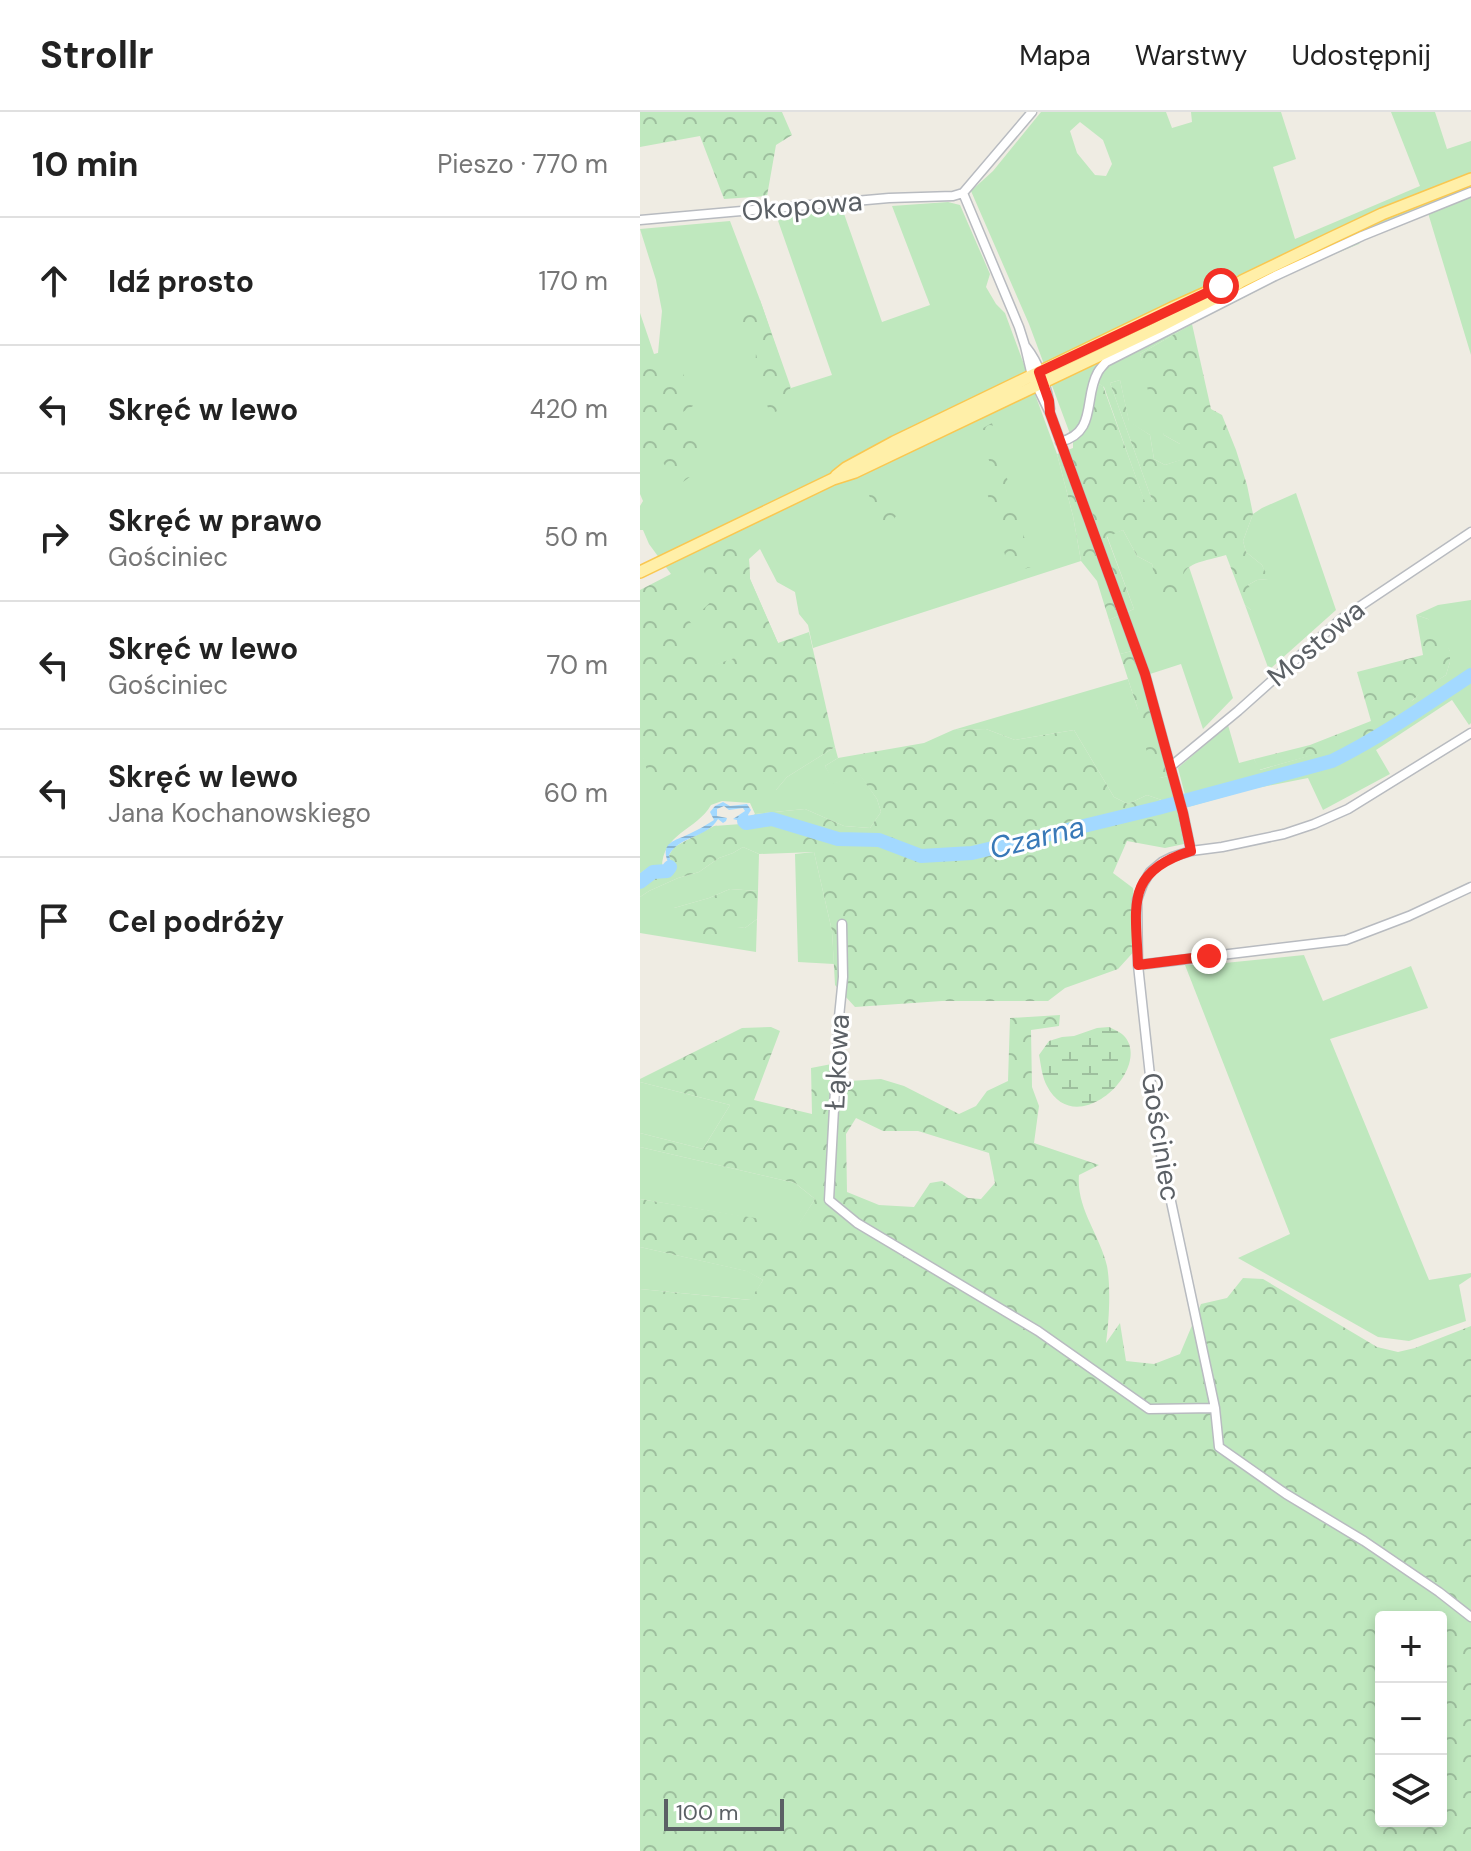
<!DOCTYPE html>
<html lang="pl">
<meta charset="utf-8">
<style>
:root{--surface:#fff;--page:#f6f6f6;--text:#222;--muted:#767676;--line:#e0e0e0}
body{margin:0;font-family:"DM Sans",sans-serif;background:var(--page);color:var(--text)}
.controls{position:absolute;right:24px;bottom:24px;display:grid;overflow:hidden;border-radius:8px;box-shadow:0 4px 12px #0003}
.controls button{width:72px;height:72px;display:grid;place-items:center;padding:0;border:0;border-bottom:2px solid var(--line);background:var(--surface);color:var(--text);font:40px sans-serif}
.scale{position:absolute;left:24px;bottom:20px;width:120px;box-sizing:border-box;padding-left:8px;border:4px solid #5b6065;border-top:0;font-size:22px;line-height:28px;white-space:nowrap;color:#5b6065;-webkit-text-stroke:6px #fff;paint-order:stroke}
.stop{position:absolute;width:24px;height:24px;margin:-18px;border:6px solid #f42f24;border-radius:50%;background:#fff}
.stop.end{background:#f42f24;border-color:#fff;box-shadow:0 2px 8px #0008}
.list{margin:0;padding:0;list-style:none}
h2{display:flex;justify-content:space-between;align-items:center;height:104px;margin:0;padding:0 32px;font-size:34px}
h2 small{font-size:26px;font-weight:400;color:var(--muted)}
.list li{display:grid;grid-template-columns:52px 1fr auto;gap:24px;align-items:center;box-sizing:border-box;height:128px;padding:0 32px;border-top:2px solid var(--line)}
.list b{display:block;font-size:30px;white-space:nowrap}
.list p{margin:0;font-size:26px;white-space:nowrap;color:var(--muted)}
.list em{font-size:26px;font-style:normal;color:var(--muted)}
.icon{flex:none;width:44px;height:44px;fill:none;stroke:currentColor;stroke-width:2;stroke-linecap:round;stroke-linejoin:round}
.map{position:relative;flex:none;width:831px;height:1739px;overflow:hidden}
header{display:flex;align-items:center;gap:48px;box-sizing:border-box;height:112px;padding:0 40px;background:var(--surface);border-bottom:2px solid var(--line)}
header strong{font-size:38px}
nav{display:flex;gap:44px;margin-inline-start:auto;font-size:28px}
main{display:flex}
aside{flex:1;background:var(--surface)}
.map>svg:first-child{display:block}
.grass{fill:#bfe8be;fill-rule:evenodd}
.forest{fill:url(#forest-crowns);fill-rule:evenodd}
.wetland{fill:url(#wetland-marsh)}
.water{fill:url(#water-rules)}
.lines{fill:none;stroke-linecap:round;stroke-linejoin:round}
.river{stroke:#a3d9ff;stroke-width:14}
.minor-casing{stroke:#b8bbc0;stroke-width:11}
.major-casing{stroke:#fac750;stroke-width:14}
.minor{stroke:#fff;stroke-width:8}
.major{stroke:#ffefa8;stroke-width:11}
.route{stroke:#f42f24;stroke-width:10}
.labels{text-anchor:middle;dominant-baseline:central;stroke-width:6;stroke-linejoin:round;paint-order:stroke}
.street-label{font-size:28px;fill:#5b6065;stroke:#fff}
.water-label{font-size:30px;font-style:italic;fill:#3979b8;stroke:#fff}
</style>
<header>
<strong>Strollr</strong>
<nav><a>Mapa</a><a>Warstwy</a><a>Udostępnij</a></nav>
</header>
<main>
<aside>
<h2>10 min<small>Pieszo · 770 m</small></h2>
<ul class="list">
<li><svg class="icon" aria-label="ahead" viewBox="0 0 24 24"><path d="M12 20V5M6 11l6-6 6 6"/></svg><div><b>Idź prosto</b></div><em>170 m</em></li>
<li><svg class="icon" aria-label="left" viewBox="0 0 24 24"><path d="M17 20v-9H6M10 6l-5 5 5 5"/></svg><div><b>Skręć w lewo</b></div><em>420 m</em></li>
<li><svg class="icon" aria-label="right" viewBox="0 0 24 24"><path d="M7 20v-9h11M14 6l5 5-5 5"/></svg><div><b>Skręć w prawo</b><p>Gościniec</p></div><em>50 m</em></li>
<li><svg class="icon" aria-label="left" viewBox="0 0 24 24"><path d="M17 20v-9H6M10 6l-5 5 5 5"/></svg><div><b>Skręć w lewo</b><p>Gościniec</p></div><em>70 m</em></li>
<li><svg class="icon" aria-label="left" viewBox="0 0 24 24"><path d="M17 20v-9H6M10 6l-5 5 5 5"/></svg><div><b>Skręć w lewo</b><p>Jana Kochanowskiego</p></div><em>60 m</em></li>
<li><svg class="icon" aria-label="arrive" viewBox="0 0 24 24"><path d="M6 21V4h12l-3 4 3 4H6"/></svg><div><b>Cel podróży</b></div></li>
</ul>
</aside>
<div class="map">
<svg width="831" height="1739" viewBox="0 0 831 1739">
<defs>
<pattern id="forest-crowns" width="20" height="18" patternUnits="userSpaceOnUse" patternTransform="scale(2)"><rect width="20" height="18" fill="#bfe8be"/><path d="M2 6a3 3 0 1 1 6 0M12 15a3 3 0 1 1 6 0" fill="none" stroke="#9ebf9e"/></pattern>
<pattern id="wetland-marsh" width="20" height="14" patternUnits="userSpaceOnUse" patternTransform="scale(2)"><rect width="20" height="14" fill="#bfe8be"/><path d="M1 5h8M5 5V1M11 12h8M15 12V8" fill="none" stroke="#9ebf9e"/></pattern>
<pattern id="water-rules" width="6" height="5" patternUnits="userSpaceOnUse" patternTransform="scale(2)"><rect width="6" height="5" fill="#a3d9ff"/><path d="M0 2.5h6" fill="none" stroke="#88b3d2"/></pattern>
</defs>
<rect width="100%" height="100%" fill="#efece3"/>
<path class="grass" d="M401,0h125l6,16 20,-6 -1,-10h90l15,47 -23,8 22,72 125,-53 -29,-74h44l12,37 24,-8v33l-48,18 -261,118 6,15c99,-51 199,-101 303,-141v171l-43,-142 -65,26 -4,5 -53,22 -114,58 -52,30 24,81 16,9 1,16 -16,5 -11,-6 -4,-24 -21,-13 -9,-42 -10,3 42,117 -7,3 -41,-116 -5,-3 -13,45 -13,13 -44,-118 -58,-133 22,-20zM440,10l23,18 9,24 -6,12 -11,-1 -18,-22 -7,-22z
M308,90l12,3 30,69 -4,13 10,17 9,9 52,141 16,62 8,45 -268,87 -5,-23 -9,-11 -4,-22 -18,-10 -17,-33 -11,10 1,20 28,64 -117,41 -21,-80 31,-30 -22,-30 -6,-14h-3v-24l3,-5 -3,-7v-181l14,41 4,-1 4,-42 -6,-31 -16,-51 90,-8 30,79 31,88 41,-13 -56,-160 38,-2 28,-5 40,114 48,-17 -38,-99z
M656,381l40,117 -67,60 -24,-65 6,5 -3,-25 9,-5 11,-1 -6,-14 -16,-13 -3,-11 10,-27 9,-6z
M483,418l14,26 15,8 3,12h25l9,-9 44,131 -30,31 -22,-65 -31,10 -10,-25 -20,5 -11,-34 25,-11 -27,-73z
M831,488v72l-25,17 3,4 22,-15v45l-2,2 -17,-25 -76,50 14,24 -67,36 -15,-32 -56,11 -64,18 -10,-39 50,-43 11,38 15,-4 6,11 68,-20 85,-50 13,-13 20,-12 4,-13v-11l-22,-32 -12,-4 22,-10z
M488,567l32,99 8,-2 8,29 -29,-10 -19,9 -14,-7 -40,-67 -59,10 -29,-11 -33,1z
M195,635l3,11 -13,8 10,17 24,-10 18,26 4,13 -11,16 -26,-2 -39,-17 -50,5 -5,-11 -28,-2 -11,4c-14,25 -49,28 -49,63l-11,-2 -11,7v-115h3l44,28 89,4 11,-13z
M103,735l16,7 -1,37 -28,-2 -21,9 -35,10 37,27 23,-8 11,1 12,-9 -1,33 -116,-19v-36l9,-6 29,-13 21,-6 20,-14 14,-5z
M174,740l18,79 2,33 -36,-2 -3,-108z
M664,843l19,46 88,-35 17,42 -98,31 99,241 42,-7v4l-12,8 7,36 -57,20 -31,-4 -140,-79 52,-24 -105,-269h20z
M0,970l90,23 -27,44 -63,-16z
M0,1035l155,36 20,16 -17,27 -158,-27z
M0,1135l107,24 16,9 -12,20 -111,-11z"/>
<path class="forest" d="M0,0h142l10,23 -16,10 -9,51 -43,3 -24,-63 -60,11z
M120,188l30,88c0,16 -5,21 -20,26l-15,-46 1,-15 -12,-12 -14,-30z
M552,212l19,85 11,6 14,35 11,35 6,29 -10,27 3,11 16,13 7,14 -12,1 -9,5 15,19 -5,9 -7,-3 -6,-5 -19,-50c-29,9 -44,5 -48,38l-14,4 -7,-4 -5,-29 -15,-8 -14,-26 -16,7 27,72 -25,11 -12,-39 -16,-20 -8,-45 -16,-62 16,-6v-6l13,-13 13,-45 4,2 42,116 7,-2 -42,-117 10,-3 9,41 21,14 4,24 11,6 15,-5v-16l-16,-9 -11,-21 -13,-60z
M0,234l10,12 8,-5 10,12 14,5 11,36 -12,7 3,17 21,1 7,19 -20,11 3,12 -16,12 -30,-42 -9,19z
M352,311l27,99 15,44 -20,6 -7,-10 -21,-73 10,-10 -18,-48z
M248,377l10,24 -6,9 -14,-2 -9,-25z
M90,434l19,13 1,20 28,64 31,-11 26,115 -48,30 -11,13h-33l-45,6 -11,-10 -31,11 -13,-39h-3v-168l31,-16 -5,20 25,29 10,46 34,-11 -11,-30 -17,-2 -8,-13 17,-16 -17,-36z
M776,503l12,4 10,7 12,25v11l-4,13c-27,16 -46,39 -72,56 -13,10 -31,17 -46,24l-1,-4 -68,19 -5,-11 56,-14 61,-24 -14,-49 66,-17z
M492,539l19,53 17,72 -8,2 -8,-2 -15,-69 -17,-53z
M346,617l29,11 59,-10 40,67 14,7 19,-9 29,10 8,39 -19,4 -38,-7 -14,32 20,15 5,59 -20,22 -53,19 -17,13h-106l-87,6 -20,-22 -3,-54 -18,-79 -55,2 -16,-7 -10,6 -14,5 -20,14 -21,6 -29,13 -9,6v-24l11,-7 3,6 10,2 9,-4 -4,-15 5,-8 40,-21 27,-2 14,-10 50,-5 39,17 26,2 11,-16 -4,-13 -18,-25 -25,10 -9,-18 13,-8 86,-15 29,-13z
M90,777l28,2 -1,28 -12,9c-16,-2 -20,6 -34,7 -10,1 -31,-6 -39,-13l2,-14 35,-10z
M420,903l-1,11 -28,4 1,57 7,19 -5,37 65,22 -20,10c-3,33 21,60 28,91 4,21 2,57 -1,77l14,-20 6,38 28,3 26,-10 21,-50 26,-6 16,-20 20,1 114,68 21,5 17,-4 56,-22v525h-831v-562l110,11 13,-20 -17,-9 -106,-24v-48l158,26 17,-26 -20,-16 -155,-36v-14l63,16 27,-44 -90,-23v-3l102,-51 29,-1 9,4 -26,69 58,14 -1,-46 31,-6 7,19 32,-2 23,7 55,28 17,-8 11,-15 21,-10 2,-63zM216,1006l27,13h35l71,22 6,30 -14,16 -13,-1 -26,-17 -12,2 -16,24 -35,-2 -32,-13 -1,-58zM741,1505h60v204h-60z"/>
<path class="wetland" d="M469,915c6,3 12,5 16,10 27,33 -49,105 -78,49 -5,-9 -6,-21 -8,-31l10,-14 13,-4 12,-1 23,-8z"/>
<path class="water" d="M83,690l7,4 17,-2 4,6 -5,8 16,3 -20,4 -2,-4 -7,-2 12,-8 -2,-3 -14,2 -5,-4 -7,3v7l10,2 -1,3 -3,2 -5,-4c-11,19 -39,17 -49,36l4,15 -9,4 -11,-2 13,-4 2,-6c-8,-20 7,-21 21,-28 9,-4 17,-9 25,-14l-4,-8 5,-6z"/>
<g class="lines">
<path class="river" d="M104,709l2,2 26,-4 66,20 41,1 42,16 51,-3 186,-45 174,-47c49,-24 94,-56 139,-86
M0,770l13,-10 14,-1 3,-4"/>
<g class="minor-casing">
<path id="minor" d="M323,81l56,134 6,19 7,30 18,37 95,261 38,139 8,38
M323,81l69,-81
M0,108l249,-22 64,-2 10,-3
M386,235c13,16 22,42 24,62
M420,330c38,-10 23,-44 38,-70 0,-1 7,-9 8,-10l169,-86 87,-40 109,-44
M831,621l-123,76 -34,15 -30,10 -62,13 -31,4 -19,6 -10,5 -12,10 -7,12 -6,16 1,65 18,166 59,277 4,39 67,47 78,47 75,51 32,25
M530,655l68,-56 103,-92 130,-87
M202,812l1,53 -4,40 -10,183 28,23 181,108 111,78 66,-1
M498,853l208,-25 63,-24 62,-29"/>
</g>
<g class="major-casing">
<path id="major" d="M196,364l10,-8 48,-26 278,-134 49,-22 12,-3
M0,460l193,-93 22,-7 302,-144 62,-32 23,-15 87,-42 53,-25 89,-35"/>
</g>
<use href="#minor" class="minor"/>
<use href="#major" class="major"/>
</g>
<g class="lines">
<path class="route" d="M569,844l-71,9c-2,-59 -14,-93 53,-114l-8,-38 -38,-139 -95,-261 -1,-12 -10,-29 182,-86"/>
</g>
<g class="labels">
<g class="street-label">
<text transform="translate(162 94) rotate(-5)">Okopowa</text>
<text transform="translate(676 531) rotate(-40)">Mostowa</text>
<text transform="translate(197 950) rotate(-87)">Łąkowa</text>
<text transform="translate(521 1025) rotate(81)">Gościniec</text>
</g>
<g class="water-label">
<text transform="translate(397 725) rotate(-14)">Czarna</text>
</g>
</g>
</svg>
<div class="controls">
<button>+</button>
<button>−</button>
<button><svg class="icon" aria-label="layers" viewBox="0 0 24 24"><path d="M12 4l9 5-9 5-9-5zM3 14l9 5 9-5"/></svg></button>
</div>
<div class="scale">100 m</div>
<div class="stop" style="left:581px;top:174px"></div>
<div class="stop end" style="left:569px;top:844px"></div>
</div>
</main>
